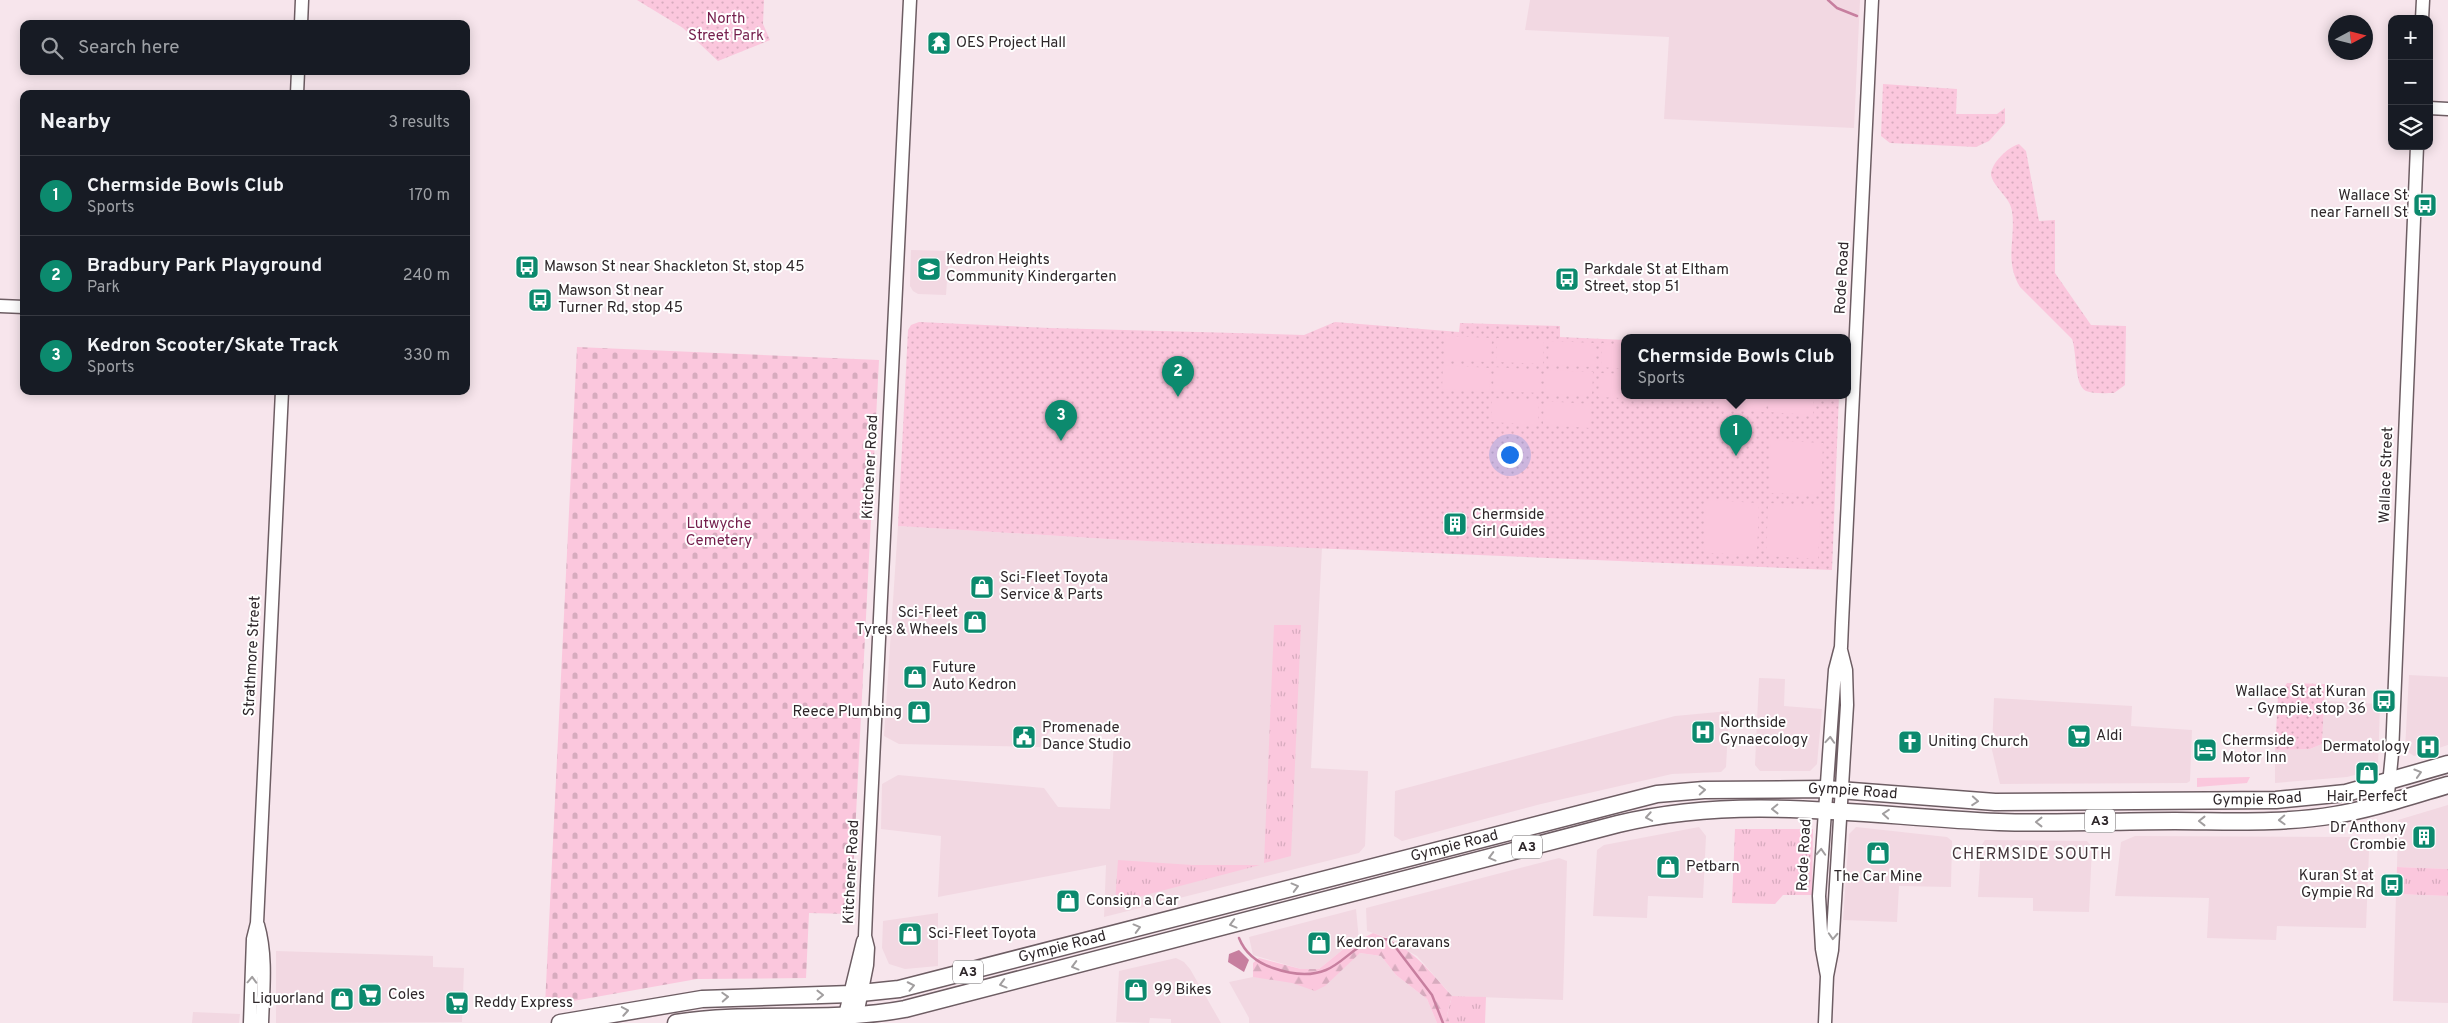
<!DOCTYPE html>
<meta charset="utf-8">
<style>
:root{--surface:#171b24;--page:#242831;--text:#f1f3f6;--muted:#9ea1a6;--line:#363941;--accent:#0c8a6e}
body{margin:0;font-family:Overpass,sans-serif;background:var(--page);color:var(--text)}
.controls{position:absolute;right:15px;top:15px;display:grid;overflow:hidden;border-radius:10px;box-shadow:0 2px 12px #0003}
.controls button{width:45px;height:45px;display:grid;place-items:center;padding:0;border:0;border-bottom:1px solid var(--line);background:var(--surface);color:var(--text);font:25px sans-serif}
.compass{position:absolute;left:2328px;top:15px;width:45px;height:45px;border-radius:50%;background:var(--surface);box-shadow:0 2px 12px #0003;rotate:83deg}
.you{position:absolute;left:1509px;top:454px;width:18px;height:18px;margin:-12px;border:4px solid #fff;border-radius:50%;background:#1a73e8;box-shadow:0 0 0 8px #1a73e833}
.badge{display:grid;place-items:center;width:32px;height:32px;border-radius:50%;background:var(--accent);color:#fff;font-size:16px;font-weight:700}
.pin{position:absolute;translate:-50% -41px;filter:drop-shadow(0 1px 2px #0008)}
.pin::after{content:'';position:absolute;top:26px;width:18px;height:15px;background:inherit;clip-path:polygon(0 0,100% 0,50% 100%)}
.popup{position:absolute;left:1621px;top:334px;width:230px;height:65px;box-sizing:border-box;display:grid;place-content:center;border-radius:10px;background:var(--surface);filter:drop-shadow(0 1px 4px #0005);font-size:16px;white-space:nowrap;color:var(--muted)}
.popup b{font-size:19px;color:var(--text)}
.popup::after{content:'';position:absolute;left:50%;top:100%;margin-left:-10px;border:10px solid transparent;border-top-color:var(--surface)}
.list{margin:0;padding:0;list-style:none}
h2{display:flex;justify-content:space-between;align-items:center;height:65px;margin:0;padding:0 20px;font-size:21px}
h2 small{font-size:16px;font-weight:400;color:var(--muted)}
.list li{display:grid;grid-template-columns:32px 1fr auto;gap:15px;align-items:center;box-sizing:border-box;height:80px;padding:0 20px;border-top:1px solid var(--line)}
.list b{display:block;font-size:19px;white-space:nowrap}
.list p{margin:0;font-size:16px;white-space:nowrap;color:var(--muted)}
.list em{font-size:16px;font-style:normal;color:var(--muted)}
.icon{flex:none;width:28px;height:28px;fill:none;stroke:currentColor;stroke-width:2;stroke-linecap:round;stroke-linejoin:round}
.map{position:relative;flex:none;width:2448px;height:1023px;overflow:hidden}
.search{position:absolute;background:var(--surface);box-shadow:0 2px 12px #0003;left:20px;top:20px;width:450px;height:55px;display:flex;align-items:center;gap:12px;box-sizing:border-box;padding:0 18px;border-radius:10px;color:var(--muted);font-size:19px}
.panel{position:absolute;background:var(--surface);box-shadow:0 2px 12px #0003;left:20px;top:90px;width:450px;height:305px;border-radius:10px}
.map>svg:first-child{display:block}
.built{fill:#f2d8e2}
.grass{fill:url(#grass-tufts)}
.forest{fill:url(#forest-firs)}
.cemetery{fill:url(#cemetery-stones)}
.park{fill:url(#park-dots)}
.garden{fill:#fbc7dd}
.water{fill:#c77f9f}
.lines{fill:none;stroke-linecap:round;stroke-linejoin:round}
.stream{stroke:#c77f9f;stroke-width:2.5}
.secondary-casing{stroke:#6d5d63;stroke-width:15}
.highway-casing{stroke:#6d5d63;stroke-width:19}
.secondary{stroke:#fff;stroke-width:12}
.highway{stroke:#fff;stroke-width:16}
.oneway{stroke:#a19e9f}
.labels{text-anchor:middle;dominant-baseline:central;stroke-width:4;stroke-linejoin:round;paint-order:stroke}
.shield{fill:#fff;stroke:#6d686a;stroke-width:1}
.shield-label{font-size:14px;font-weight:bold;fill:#2e272a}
.park-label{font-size:15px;fill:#741e4c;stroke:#fff}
.poi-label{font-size:15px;fill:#2e272a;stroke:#fff;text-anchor:start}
.street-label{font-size:15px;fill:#2e272a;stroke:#fff}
.neighbourhood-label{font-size:16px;letter-spacing:1px;fill:#46383d;stroke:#fff}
</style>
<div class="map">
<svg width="2448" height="1023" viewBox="0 0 2448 1023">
<defs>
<pattern id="grass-tufts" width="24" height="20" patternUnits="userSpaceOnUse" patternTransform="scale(1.25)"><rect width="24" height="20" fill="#fbc7dd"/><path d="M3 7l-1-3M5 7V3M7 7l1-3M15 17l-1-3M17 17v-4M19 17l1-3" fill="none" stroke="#d7abbe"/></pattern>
<pattern id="forest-firs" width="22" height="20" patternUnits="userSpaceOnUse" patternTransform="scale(1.25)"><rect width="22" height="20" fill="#fbc7dd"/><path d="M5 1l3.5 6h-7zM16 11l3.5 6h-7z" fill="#d7abbe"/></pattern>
<pattern id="cemetery-stones" width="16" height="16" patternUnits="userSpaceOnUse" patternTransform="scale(1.25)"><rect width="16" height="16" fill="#fbc7dd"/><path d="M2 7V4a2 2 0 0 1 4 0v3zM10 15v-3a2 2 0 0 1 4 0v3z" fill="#d7abbe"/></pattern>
<pattern id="park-dots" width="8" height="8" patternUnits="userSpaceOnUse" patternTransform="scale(1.25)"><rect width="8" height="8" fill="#fbc7dd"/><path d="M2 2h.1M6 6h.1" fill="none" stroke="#d7abbe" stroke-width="1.8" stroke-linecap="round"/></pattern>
</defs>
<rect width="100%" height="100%" fill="#f7e5ec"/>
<path class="built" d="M1530,0h330l-6,128 -190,-9 5,-82 -144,-7z
M911,250l38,1 -3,44 -28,-1 -5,-3 -3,-5z
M898,526l225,14 199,7 -11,221 57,3 -3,75 -6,7 -255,64 2,-52 -168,32 3,-61 -60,-7 1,-45 16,-9 146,13 14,19 52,2 5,-85 -60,-2 -15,25 -141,-3 -15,-8z
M2409,675l39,2v68l-34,11 -9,-6z
M1759,678l26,1 -1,27 38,3 -5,55 -7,7h-50l-5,-6z
M1994,698l138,8 -1,20 61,4 -2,51 -3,2 -187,1 -8,-34z
M2324,701l56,3 -2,65 -31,8 -72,6v-33l35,-1 12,-5z
M1729,711l-3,56 -5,5 -49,2 -131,30 -139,37 -8,-5 1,-45 280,-75z
M2448,805v64l-51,-2 1,-47z
M1699,827l7,9 -3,62 -55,-2 -1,22 -54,-2 4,-66 7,-5z
M1856,827l91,10 5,4 -1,46 -52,-1 -2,36 -54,-2 6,-86z
M2135,836l222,1 12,14 -3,77 -89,-2 -1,14 -69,-2 2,-40 -94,-2 6,-54z
M1985,840l102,1 5,6 -3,65 -56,-1v-13l-55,-1 3,-51z
M1559,858l8,3 -4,139 -111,-4 -35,-40 -20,-11 -5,-6 -25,-8 -1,-23z
M2396,894l52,2v107l-55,-2z
M1356,909l3,31 -13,7 -27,22h-18l-48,-14 -4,-18z
M938,913v53l-33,3 -16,-5 -7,-16 1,-27z
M276,951l157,5v11l31,1 -2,54 -186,1z
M1360,953l21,3 15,19 31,24 10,24h-188v-5l-20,-36 24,-5 75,3z
M1176,958l8,4 6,7 31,54h-50v-4l-21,-1 -1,5 -33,-1 3,-51z
M193,1012l47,2 -1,9h-47z"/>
<path class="grass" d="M1274,625h27l-10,231 -27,7z
M1735,829h78l-1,66h-29l-8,9 -43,-1z
M1118,860l74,5h68l-145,38z
M2397,867l51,2v27l-52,-2z
M1452,996l34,1 -1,26h-35l-3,-8z"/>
<path class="forest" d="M1373,933c38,13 53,34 79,63l-5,19 3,8h-13l-10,-24 -31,-24 -15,-19 -21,-3 -35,33 -10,5 -23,-8 -39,-6v-14l6,-5 42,11h18l27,-22z"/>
<path class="cemetery" d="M577,347l302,13 -28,554 -42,-1 -3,65 -109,1 -152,27z"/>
<path class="park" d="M637,0h127l-1,24 7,16 -52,21 -35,-33z
M1883,84l74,5 -1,25h41l8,-6v15l-16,18 -13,6 -86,-4 -9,-7z
M2019,144l7,7 13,70 16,-1v53l36,52 35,1 -1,59 -11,8c-8,0 -21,1 -28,-2 -12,-6 -9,-39 -14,-52l-52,-52c-16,-27 -4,-48 -8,-76 -2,-14 -18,-23 -21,-36 0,-12 17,-28 28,-31z
M919,322l131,6 254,7 31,-13 124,10 1,-9 100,3v11l65,3v55h214l-7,175 -709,-30 -225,-14 10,-196 3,-5z
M2287,683l38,1 -3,60 -12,5 -35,1 3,-54z"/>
<path class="garden" d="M1446,336l46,2 -1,24 -47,-2z
M1497,338l47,2 -1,24 -47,-2z
M1549,341l47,2 -1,24 -47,-2z
M1602,343l23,2v24l-24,-2z
M1443,365l47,3 -1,24 -47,-3z
M1494,367l47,3 -1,23 -47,-2z
M1546,370l47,2 -1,24 -47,-2z
M1600,373l25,1v21h21l-1,4 -47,-2z
M1720,395h45l-1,17 -45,-3z
M1769,395h45l-1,20 -45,-3z
M1492,398l47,3 -1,24 -47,-3z
M1544,401l47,3 -1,24 -47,-3z
M1771,440l52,3 -2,52 -52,-2z
M1706,500l53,3 -2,52 -53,-2z
M1768,503l53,2 -3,54 -52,-3z
M2250,777l-3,6 -50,4v-9z"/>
<path class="water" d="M1239,950l10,10 -5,12 -16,-10 1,-8z"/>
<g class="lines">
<path class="stream" d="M1828,0l9,8 20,8
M1239,938c6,15 19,25 34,30 17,6 36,9 53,2 22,-9 37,-37 64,-30l42,55 11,28"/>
<g class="secondary-casing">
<path id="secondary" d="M2422,19l1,-19
M301,24l1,-24
M297,94l1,-23
M2429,108l19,1
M0,306l24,1
M2387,804l5,-50 25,-608
M258,925c9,31 5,66 4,98
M1827,976l-5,-27 -3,-53 16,-226 6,-23 1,-24 30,-623
M845,1015l18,-74
M857,1015l10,-50 1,-17 -3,-12 2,-50 43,-886
M250,1023l3,-84 4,-16 25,-532
M1825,1023l2,-47 5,-26 15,-245 -1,-35 -5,-20"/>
</g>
<g class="highway-casing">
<g id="highway">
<path id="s1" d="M560,1023l142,-24 149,-5 48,-5 758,-195 47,-4 122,-1 169,13 281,-2 70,-7 102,-29"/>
<path d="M676,1023c76,-12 154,0 229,-14l713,-185c126,-31 254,-7 381,-2 58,2 118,-1 176,-1 53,0 107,3 160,-6 38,-6 75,-19 113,-30"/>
</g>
</g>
<use href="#secondary" class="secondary"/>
<use href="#highway" class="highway"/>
</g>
<defs><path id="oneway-chevron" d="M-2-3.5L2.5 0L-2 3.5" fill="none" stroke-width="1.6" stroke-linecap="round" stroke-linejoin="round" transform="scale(1.25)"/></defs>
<g class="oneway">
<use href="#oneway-chevron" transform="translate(1830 740) rotate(-86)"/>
<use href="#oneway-chevron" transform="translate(2418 773) rotate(-17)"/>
<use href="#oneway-chevron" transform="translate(1702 790) rotate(-3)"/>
<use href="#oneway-chevron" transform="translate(1975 801) rotate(4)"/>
<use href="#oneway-chevron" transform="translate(1775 809) rotate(179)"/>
<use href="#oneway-chevron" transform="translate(1886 814) rotate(-175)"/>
<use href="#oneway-chevron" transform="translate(1649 817) rotate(170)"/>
<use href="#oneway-chevron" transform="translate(2282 820) rotate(178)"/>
<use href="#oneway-chevron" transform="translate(2202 821) rotate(180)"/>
<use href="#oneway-chevron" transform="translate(2039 822) rotate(180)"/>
<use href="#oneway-chevron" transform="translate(1821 852) rotate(-87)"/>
<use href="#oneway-chevron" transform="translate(1492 857) rotate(165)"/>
<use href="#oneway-chevron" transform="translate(1295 887) rotate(-15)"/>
<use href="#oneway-chevron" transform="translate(1233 924) rotate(165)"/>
<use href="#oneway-chevron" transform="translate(1137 928) rotate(-15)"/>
<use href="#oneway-chevron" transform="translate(1833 936) rotate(93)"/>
<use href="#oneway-chevron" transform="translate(1075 966) rotate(165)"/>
<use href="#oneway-chevron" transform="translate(252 980) rotate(-88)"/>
<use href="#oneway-chevron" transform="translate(1003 984) rotate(165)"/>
<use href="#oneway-chevron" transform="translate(911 986) rotate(-12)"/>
<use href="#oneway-chevron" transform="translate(820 995) rotate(-1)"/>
<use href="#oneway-chevron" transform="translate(725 997) rotate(-3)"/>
<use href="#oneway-chevron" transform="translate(625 1011) rotate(-10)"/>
</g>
<defs>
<g id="temple-square" transform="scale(1.25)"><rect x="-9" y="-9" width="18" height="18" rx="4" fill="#0c8a6e" stroke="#fff"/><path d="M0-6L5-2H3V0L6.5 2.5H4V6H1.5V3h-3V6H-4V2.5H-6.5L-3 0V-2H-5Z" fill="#fff"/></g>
<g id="bus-square" transform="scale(1.25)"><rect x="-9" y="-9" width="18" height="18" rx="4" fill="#0c8a6e" stroke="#fff"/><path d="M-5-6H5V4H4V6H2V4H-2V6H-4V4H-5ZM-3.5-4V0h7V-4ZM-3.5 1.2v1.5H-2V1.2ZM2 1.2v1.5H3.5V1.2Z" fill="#fff"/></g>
<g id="school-square" transform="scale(1.25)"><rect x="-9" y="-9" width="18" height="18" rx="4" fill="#0c8a6e" stroke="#fff"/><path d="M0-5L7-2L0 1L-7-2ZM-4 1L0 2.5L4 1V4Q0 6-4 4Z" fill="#fff"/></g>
<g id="building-square" transform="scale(1.25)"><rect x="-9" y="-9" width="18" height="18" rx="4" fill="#0c8a6e" stroke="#fff"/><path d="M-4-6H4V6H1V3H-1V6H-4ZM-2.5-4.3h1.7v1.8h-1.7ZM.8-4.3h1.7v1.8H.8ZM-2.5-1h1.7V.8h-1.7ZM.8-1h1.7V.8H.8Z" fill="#fff"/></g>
<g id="shop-square" transform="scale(1.25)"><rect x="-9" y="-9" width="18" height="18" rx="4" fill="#0c8a6e" stroke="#fff"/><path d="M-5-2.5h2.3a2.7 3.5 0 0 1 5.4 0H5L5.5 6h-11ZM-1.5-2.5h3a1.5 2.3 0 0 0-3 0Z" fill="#fff"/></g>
<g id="hospital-square" transform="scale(1.25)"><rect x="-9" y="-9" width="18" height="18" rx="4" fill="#0c8a6e" stroke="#fff"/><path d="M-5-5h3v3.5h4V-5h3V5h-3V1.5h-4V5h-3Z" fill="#fff"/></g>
<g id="supermarket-square" transform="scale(1.25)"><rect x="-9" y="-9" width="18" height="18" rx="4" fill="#0c8a6e" stroke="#fff"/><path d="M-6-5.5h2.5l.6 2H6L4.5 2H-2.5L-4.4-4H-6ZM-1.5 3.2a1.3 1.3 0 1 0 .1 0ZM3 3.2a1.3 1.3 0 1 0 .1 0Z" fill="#fff"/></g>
<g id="civic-square" transform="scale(1.25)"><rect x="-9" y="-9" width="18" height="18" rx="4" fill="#0c8a6e" stroke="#fff"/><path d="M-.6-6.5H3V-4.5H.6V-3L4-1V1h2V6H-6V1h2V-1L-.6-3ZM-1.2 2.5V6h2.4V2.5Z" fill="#fff"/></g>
<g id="church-square" transform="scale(1.25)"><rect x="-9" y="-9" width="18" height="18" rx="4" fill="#0c8a6e" stroke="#fff"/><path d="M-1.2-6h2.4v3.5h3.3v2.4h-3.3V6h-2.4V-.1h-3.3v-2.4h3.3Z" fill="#fff"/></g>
<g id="hotel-square" transform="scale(1.25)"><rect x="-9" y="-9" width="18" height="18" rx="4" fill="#0c8a6e" stroke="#fff"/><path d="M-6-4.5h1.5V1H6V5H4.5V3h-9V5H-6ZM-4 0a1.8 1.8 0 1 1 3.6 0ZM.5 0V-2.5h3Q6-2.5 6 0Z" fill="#fff"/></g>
</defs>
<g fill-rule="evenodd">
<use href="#temple-square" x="939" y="43"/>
<use href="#bus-square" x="2425" y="205"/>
<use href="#bus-square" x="527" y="267"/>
<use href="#school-square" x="929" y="269"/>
<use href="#bus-square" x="1567" y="279"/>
<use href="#bus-square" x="540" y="300"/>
<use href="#building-square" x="1455" y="524"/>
<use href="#shop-square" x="982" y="587"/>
<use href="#shop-square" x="975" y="622"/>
<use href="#shop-square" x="915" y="677"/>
<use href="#bus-square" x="2384" y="701"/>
<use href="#shop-square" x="919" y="712"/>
<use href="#hospital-square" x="1703" y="732"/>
<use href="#supermarket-square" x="2079" y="736"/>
<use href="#civic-square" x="1024" y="737"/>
<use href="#church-square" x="1910" y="742"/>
<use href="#hospital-square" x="2428" y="747"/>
<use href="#hotel-square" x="2205" y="750"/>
<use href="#shop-square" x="2367" y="773"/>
<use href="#building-square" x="2424" y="837"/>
<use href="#shop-square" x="1878" y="853"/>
<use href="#shop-square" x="1668" y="867"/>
<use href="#bus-square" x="2392" y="885"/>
<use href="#shop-square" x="1068" y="901"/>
<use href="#shop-square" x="910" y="934"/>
<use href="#shop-square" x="1319" y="943"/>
<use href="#shop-square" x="1136" y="990"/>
<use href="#supermarket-square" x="370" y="995"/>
<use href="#shop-square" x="342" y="999"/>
<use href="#supermarket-square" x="457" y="1003"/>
</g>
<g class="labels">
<g class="shield">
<rect x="2085" y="809.5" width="30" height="23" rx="4"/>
<rect x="1512" y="835.5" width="30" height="23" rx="4"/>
<rect x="953" y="960.5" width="30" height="23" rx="4"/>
</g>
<g class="shield-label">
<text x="2100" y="821">A3</text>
<text x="1527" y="847">A3</text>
<text x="968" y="972">A3</text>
</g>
<g class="park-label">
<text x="726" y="19">North<tspan x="726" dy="17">Street Park</tspan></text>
<text x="719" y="524">Lutwyche<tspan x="719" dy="17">Cemetery</tspan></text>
</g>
<g class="poi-label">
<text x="956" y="43">OES Project Hall</text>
<text x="2408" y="196" text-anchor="end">Wallace St<tspan x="2408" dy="17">near Farnell St</tspan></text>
<text x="946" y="260">Kedron Heights<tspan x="946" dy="17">Community Kindergarten</tspan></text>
<text x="544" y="267">Mawson St near Shackleton St, stop 45</text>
<text x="1584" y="270">Parkdale St at Eltham<tspan x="1584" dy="17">Street, stop 51</tspan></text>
<text x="558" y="291">Mawson St near<tspan x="558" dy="17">Turner Rd, stop 45</tspan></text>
<text x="1472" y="515">Chermside<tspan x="1472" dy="17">Girl Guides</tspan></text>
<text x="1000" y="578">Sci-Fleet Toyota<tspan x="1000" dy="17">Service &amp; Parts</tspan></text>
<text x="958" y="613" text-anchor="end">Sci-Fleet<tspan x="958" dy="17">Tyres &amp; Wheels</tspan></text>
<text x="932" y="668">Future<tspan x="932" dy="17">Auto Kedron</tspan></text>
<text x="2366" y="692" text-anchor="end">Wallace St at Kuran<tspan x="2366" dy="17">- Gympie, stop 36</tspan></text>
<text x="902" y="712" text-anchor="end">Reece Plumbing</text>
<text x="1720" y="723">Northside<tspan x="1720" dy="17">Gynaecology</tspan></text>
<text x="1042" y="728">Promenade<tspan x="1042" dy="17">Dance Studio</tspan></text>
<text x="2096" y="736">Aldi</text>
<text x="2222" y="741">Chermside<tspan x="2222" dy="17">Motor Inn</tspan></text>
<text x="1928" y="742">Uniting Church</text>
<text x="2410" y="747" text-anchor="end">Dermatology</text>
<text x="2367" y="797" text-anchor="middle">Hair Perfect</text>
<text x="2406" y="828" text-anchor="end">Dr Anthony<tspan x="2406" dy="17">Crombie</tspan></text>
<text x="1686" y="867">Petbarn</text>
<text x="2374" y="876" text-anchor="end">Kuran St at<tspan x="2374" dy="17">Gympie Rd</tspan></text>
<text x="1878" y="877" text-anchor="middle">The Car Mine</text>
<text x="1086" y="901">Consign a Car</text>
<text x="928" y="934">Sci-Fleet Toyota</text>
<text x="1336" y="943">Kedron Caravans</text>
<text x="1154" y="990">99 Bikes</text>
<text x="388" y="995">Coles</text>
<text x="324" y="999" text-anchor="end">Liquorland</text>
<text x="474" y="1003">Reddy Express</text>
</g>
<g class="street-label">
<text transform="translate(1843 278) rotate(-87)">Rode Road</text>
<text transform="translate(871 467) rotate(-87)">Kitchener Road</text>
<text transform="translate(2387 475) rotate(-88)">Wallace Street</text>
<text transform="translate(253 656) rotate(-87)">Strathmore Street</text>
<text stroke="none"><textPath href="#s1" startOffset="1320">Gympie Road</textPath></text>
<text stroke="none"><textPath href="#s1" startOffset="1725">Gympie Road</textPath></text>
<text stroke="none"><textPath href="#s1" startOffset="915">Gympie Road</textPath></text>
<text transform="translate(1805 855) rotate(-87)">Rode Road</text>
<text transform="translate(852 872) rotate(-87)">Kitchener Road</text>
<text stroke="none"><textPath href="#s1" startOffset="510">Gympie Road</textPath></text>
</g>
<g class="neighbourhood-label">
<text x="2032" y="855">CHERMSIDE SOUTH</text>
</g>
</g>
</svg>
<div class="controls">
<button>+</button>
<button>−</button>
<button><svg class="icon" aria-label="layers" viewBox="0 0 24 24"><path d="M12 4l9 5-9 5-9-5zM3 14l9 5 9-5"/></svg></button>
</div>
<svg class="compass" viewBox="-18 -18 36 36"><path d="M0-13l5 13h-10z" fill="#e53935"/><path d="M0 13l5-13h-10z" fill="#9ea1a6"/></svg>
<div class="you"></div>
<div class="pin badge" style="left:1736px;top:456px">1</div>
<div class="popup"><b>Chermside Bowls Club</b>Sports</div>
<div class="pin badge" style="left:1178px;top:397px">2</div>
<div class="pin badge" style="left:1061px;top:441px">3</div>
<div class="search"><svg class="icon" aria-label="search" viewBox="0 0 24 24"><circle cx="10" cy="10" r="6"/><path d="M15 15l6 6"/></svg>Search here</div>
<section class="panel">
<h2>Nearby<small>3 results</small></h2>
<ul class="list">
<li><span class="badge">1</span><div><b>Chermside Bowls Club</b><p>Sports</p></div><em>170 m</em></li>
<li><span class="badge">2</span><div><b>Bradbury Park Playground</b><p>Park</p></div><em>240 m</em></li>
<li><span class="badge">3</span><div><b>Kedron Scooter/Skate Track</b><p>Sports</p></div><em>330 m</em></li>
</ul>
</section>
</div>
